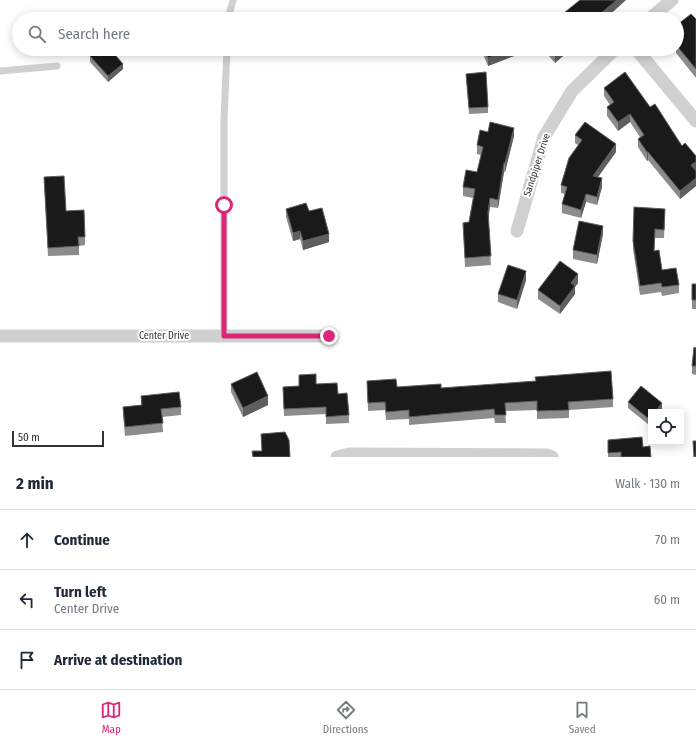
<!DOCTYPE html>
<meta charset="utf-8">
<style>
:root{--surface:#fff;--page:#f2f2f3;--text:#1f2937;--muted:#747a83;--line:#e0e1e3;--accent:#db2777}
body{margin:0;font-family:"Fira Sans Condensed",sans-serif;background:var(--page);color:var(--text)}
.controls{position:absolute;right:12px;bottom:12px;display:grid;overflow:hidden;border-radius:0px;box-shadow:0 2px 10px #0003}
.controls button{width:36px;height:36px;display:grid;place-items:center;padding:0;border:0;border-bottom:1px solid var(--line);background:var(--surface);color:var(--text);font:20px sans-serif}
.scale{position:absolute;left:12px;bottom:10px;width:92px;box-sizing:border-box;padding-left:4px;border:2px solid #333;border-top:0;font-size:11px;line-height:14px;white-space:nowrap;color:#333;-webkit-text-stroke:3px #fff;paint-order:stroke}
.stop{position:absolute;width:12px;height:12px;margin:-9px;border:3px solid #db2777;border-radius:50%;background:#fff}
.stop.end{background:#db2777;border-color:#fff;box-shadow:0 1px 4px #0008}
.list{margin:0;padding:0;list-style:none}
h2{display:flex;justify-content:space-between;align-items:center;height:52px;margin:0;padding:0 16px;font-size:17px}
h2 small{font-size:13px;font-weight:400;color:var(--muted)}
.list li{display:grid;grid-template-columns:26px 1fr auto;gap:12px;align-items:center;box-sizing:border-box;height:60px;padding:0 16px;border-top:1px solid var(--line)}
.list b{display:block;font-size:15px;white-space:nowrap}
.list p{margin:0;font-size:13px;white-space:nowrap;color:var(--muted)}
.list em{font-size:13px;font-style:normal;color:var(--muted)}
.icon{flex:none;width:22px;height:22px;fill:none;stroke:currentColor;stroke-width:2;stroke-linecap:round;stroke-linejoin:round}
.map{position:relative;flex:none;width:696px;height:457px;overflow:hidden}
.search{position:absolute;background:var(--surface);box-shadow:0 2px 10px #0003;left:12px;right:12px;top:12px;height:44px;display:flex;align-items:center;gap:10px;box-sizing:border-box;padding:0 14px;border-radius:22px;color:var(--muted);font-size:15px}
.sheet{height:232px;background:var(--surface)}
nav{display:flex;justify-content:space-around;align-items:center;box-sizing:border-box;height:56px;border-top:1px solid var(--line);background:var(--surface);font-size:11px;color:var(--muted)}
nav a{display:grid;justify-items:center;gap:2px}
nav .on{color:var(--accent)}
.map>svg:first-child{display:block}
.lines{fill:none;stroke-linecap:round;stroke-linejoin:round}
.lane{stroke:#d0d0d0;stroke-width:7}
.street{stroke:#d0d0d0;stroke-width:13}
.wall{fill:#8c8c8c}
.shaded-wall{fill:#5f5f5f}
.building{fill:#1a1a1a;stroke:#5f5f5f}
.route{stroke:#db2777;stroke-width:5}
.labels{text-anchor:middle;dominant-baseline:central;stroke-width:4;stroke-linejoin:round;paint-order:stroke}
.street-label{font-size:10px;fill:#333;stroke:#fff}
</style>
<div class="map">
<svg width="696" height="457" viewBox="0 0 696 457">
<rect width="100%" height="100%" fill="#fff"/>
<g class="lines">
<path class="lane" d="M228,19l5,-19
M0,71l57,-5
M224,336v-218l3,-69"/>
<path class="street" d="M649,19l23,-19
M636,49l60,72
M517,231l27,-94 28,-46 43,-42
M0,336h329
M337,457l12,-3 197,1 6,2"/>
</g>
<path class="wall" d="M696,19v59l-20,-25v-4h1v-24z
M481,49h41v4l-34,13z
M543,49h28l-16,14z
M90,56l33,13 -15,13 -18,-20z
M466,74l22,33v6l-19,1z
M604,88l46,19 32,39 14,10v30l-16,13 -32,-39 -1,1 -9,-14v-8l2,-2 -10,-15 -12,9 -11,-15v-9l3,-2 -6,-9z
M575,135l41,17 -18,25 4,10 -5,18 -11,-3 -5,16 -19,-5v-9l3,-10 -4,-1v-8l17,-40 -3,-2z
M514,136l-9,36h-1l-6,36 -8,-1 -2,11 3,47 -26,2 -2,-44 6,-1 4,-24 -10,-2v-9l14,-15 4,-17 -4,-1v-9z
M44,177l22,34 19,26v8l-6,1v9l-31,1z
M286,209l23,2 20,31 -26,8 -3,-11 -7,2 -7,-24z
M665,217l-1,21h-9l-1,13 8,19 17,15v8l-17,3 -1,-4 -21,3 -7,-46v-8z
M603,234l-6,30 -24,-5v-9z
M526,280l-9,29 -19,-7v-8z
M578,283l-3,4v7l-15,20 -22,-15v-9z
M692,284h4v25h-4z
M696,348v27l-4,-1v-8z
M299,375l17,9 22,10 11,21v8l-23,1v-10l-42,2 -1,-29 16,-1z
M367,381l30,6 44,1 172,11v8l-44,3v8l-32,1v-9l-32,1 1,12h-11l-1,-5 -85,7v-6l-23,1 -1,-10 -17,1z
M231,384l37,21 -25,12 -12,-25z
M141,396l40,11v8l-19,2 1,15 -38,4 -2,-21v-8l18,-2z
M628,402l34,7 -13,16 -21,-17z
M608,440l35,7 8,10h-43z"/>
<path class="shaded-wall" d="M617,0h9l-12,11 -10,8h-10z
M511,49h11v4l-34,13v-8z
M561,49h10l-16,14v-9z
M123,64v5l-15,13v-6z
M630,114v8l-12,9v-9z
M514,128v8l-9,36v-9z
M616,144v8l-23,32v-8z
M647,152h1v8l-1,1z
M696,162v8l-5,4v-9z
M504,163v9l-6,36v-8z
M602,178v9l-5,18v-8z
M696,178v8l-16,13v-8z
M586,194v8l-5,16v-8z
M490,198v9l-2,13v-8z
M603,226v8l-6,30v-9z
M300,231v8l-7,2v-8z
M329,234v8l-26,8v-9z
M526,271v9l-9,29v-9z
M578,274v9l-3,4v7l-15,20v-8l11,-23z
M268,396v9l-25,12v-9z
M662,403v6l-3,3h-4z
M651,416v6l-2,3v-6z"/>
<path class="building" d="M580,0h37l-23,19h-46l7,-6 4,4z
M691,14l5,5v50l-19,-23v-3l4,-3 -4,-6v-9z
M99,49h11l13,15 -15,12 -18,-20z
M485,49h26l-23,9z
M551,49h10l-6,5z
M486,72l2,35 -19,1 -3,-34z
M625,72l25,35 5,-3 27,42 3,-3 11,13v6l-5,3 5,6v7l-16,13 -32,-39h-1l-9,-13 6,-4 -14,-21 -12,8 -11,-15 7,-5 -10,-14z
M490,122l24,6 -9,35h-1l-6,37 -8,-2 -2,14 3,44 -26,2 -2,-35 6,-1 6,-33 -12,-2 3,-17 11,2 6,-25 -6,-2 3,-15 8,2z
M585,122l31,22 -23,32 9,2 -5,19 -11,-3 -5,16 -19,-6 5,-17 -6,-2 8,-27 13,-18 -7,-5z
M64,176l2,35 18,-1 1,27h-7l1,9 -31,2 -4,-71z
M306,203l3,8 13,-3 7,26 -26,7 -3,-10 -7,2 -7,-24z
M634,207l31,2 -1,21 -9,-1 -1,22 5,-1 3,20 14,-2 3,17 -17,2 -1,-4 -21,3 -7,-45z
M579,221l24,5 -6,29 -24,-5z
M560,261l18,13 -7,9 4,3 -15,20 -22,-16z
M508,265l18,6 -9,29 -19,-6z
M692,284h4v16h-4z
M694,347l2,1v18h-4z
M611,371l2,28 -45,3 1,8 -32,1v-10l-32,2 1,12h-11l-1,-6 -85,8v-7l-23,2 -1,-10 -17,1 -1,-22 29,-2 1,8 44,-3v4l95,-7 -1,-4z
M257,372l11,24 -25,12 -12,-24z
M316,374v10l21,-1 1,11 9,-1 2,22 -23,2v-10l-42,2 -1,-22 16,-1v-11z
M641,386l21,17 -7,9h-4v4l-2,3 -21,-17z
M179,392l2,15 -20,2 2,14 -38,4 -2,-20 19,-2 -1,-9z
M285,432l4,8 1,17h-37l-1,-6h10l-1,-17z
M642,437l1,10 7,-1 1,11h-30v-5l-13,1v-13z
M693,441h3v16h-2z"/>
<g class="lines">
<path class="route" d="M224,205v131h105"/>
</g>
<g class="labels">
<g class="street-label">
<text transform="translate(537 165) rotate(-72)">Sandpiper Drive</text>
<text x="164" y="336">Center Drive</text>
</g>
</g>
</svg>
<div class="controls">
<button><svg class="icon" aria-label="locate" viewBox="0 0 24 24"><circle cx="12" cy="12" r="6"/><path d="M12 2v4M12 18v4M2 12h4M18 12h4"/></svg></button>
</div>
<div class="scale">50 m</div>
<div class="stop" style="left:224px;top:205px"></div>
<div class="stop end" style="left:329px;top:336px"></div>
<div class="search"><svg class="icon" aria-label="search" viewBox="0 0 24 24"><circle cx="10" cy="10" r="6"/><path d="M15 15l6 6"/></svg>Search here</div>
</div>
<section class="sheet">
<h2>2 min<small>Walk · 130 m</small></h2>
<ul class="list">
<li><svg class="icon" aria-label="ahead" viewBox="0 0 24 24"><path d="M12 20V5M6 11l6-6 6 6"/></svg><div><b>Continue</b></div><em>70 m</em></li>
<li><svg class="icon" aria-label="left" viewBox="0 0 24 24"><path d="M17 20v-9H6M10 6l-5 5 5 5"/></svg><div><b>Turn left</b><p>Center Drive</p></div><em>60 m</em></li>
<li><svg class="icon" aria-label="arrive" viewBox="0 0 24 24"><path d="M6 21V4h12l-3 4 3 4H6"/></svg><div><b>Arrive at destination</b></div></li>
</ul>
</section>
<nav>
<a class="on"><svg class="icon" aria-label="map" viewBox="0 0 24 24"><path d="M3 6l6-2 6 2 6-2v14l-6 2-6-2-6 2zM9 4v14M15 6v14"/></svg>Map</a>
<a><svg class="icon" aria-label="directions" viewBox="0 0 24 24"><path d="M12 3l9 9-9 9-9-9zM9 14v-3h6M13 9l2 2-2 2"/></svg>Directions</a>
<a><svg class="icon" aria-label="saved" viewBox="0 0 24 24"><path d="M7 4h10v16l-5-4-5 4z"/></svg>Saved</a>
</nav>
